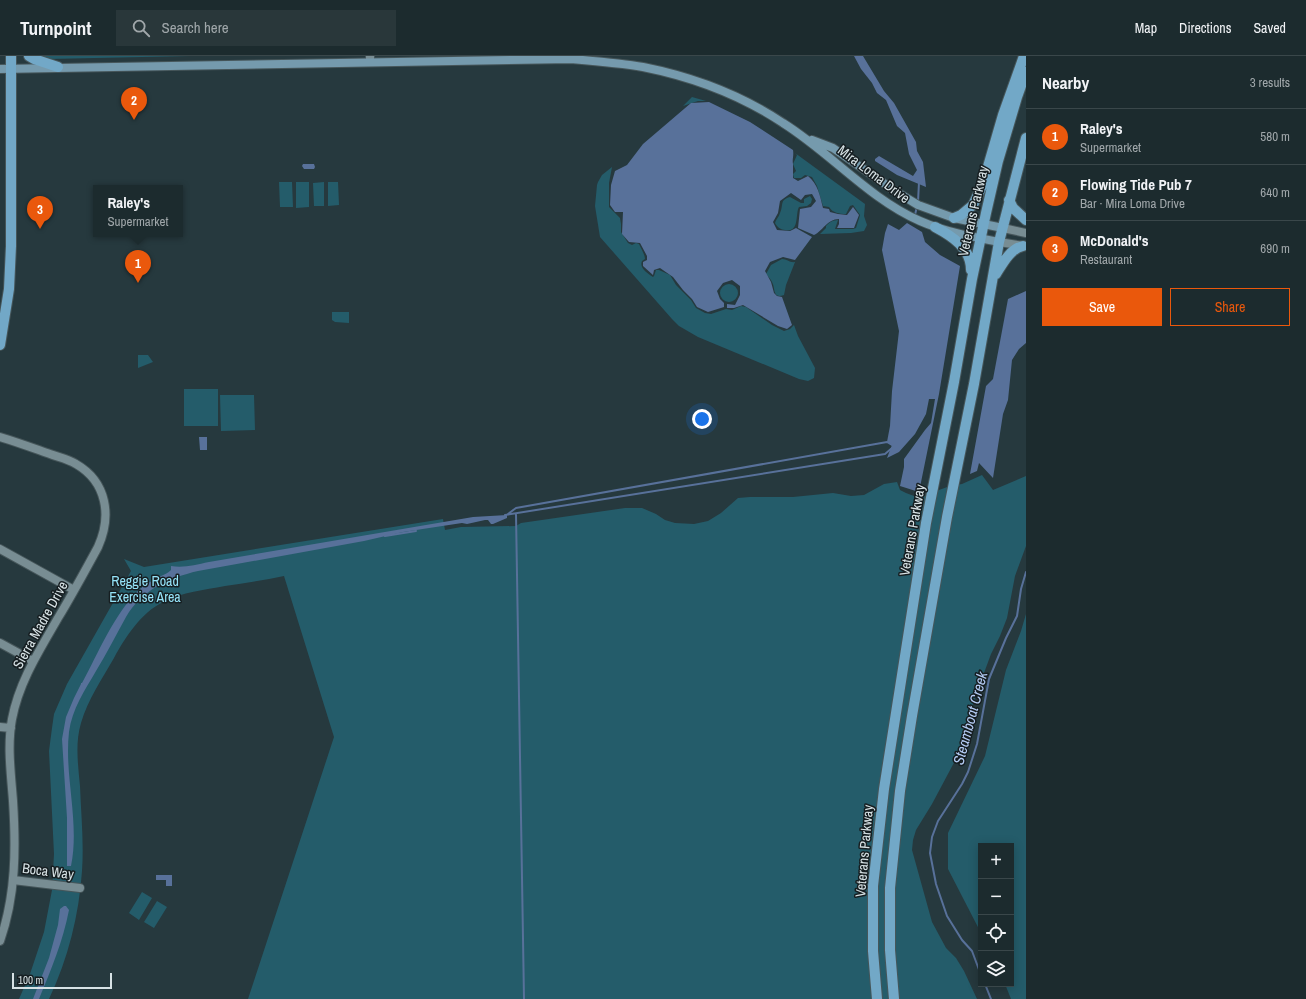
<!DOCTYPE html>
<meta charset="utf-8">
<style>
:root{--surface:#1c2b2e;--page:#29373a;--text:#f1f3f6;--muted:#a0a7aa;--line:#3a474a;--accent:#ea580c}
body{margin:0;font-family:"Archivo Narrow",sans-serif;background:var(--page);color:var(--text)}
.controls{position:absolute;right:12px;bottom:12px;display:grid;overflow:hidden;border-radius:0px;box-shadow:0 2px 10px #0003}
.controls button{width:36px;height:36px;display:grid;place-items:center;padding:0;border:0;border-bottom:1px solid var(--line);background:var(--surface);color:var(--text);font:20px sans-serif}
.scale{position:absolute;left:12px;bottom:10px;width:100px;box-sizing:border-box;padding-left:4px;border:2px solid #d7e2e5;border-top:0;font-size:11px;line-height:14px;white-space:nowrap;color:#d7e2e5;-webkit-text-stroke:3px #161e21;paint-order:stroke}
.you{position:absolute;left:702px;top:363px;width:14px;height:14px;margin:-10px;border:3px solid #fff;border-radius:50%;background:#1a73e8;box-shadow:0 0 0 6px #1a73e833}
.badge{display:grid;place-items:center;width:26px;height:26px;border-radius:50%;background:var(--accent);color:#fff;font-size:13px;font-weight:700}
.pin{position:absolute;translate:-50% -33px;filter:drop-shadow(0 1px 2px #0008)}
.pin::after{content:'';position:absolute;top:21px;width:14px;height:12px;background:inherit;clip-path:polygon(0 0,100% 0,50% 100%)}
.popup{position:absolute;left:93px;top:129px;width:90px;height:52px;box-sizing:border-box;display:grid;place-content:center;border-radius:0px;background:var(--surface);filter:drop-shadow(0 1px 3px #0005);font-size:13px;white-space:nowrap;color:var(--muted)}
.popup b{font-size:15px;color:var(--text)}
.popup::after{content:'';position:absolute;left:50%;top:100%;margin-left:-8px;border:8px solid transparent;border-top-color:var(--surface)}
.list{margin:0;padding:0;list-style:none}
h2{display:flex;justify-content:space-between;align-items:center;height:52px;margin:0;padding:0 16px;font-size:17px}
h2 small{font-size:13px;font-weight:400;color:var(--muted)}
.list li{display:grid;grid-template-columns:26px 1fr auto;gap:12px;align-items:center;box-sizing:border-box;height:56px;padding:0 16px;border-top:1px solid var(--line)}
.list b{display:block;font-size:15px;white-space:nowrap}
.list p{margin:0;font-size:13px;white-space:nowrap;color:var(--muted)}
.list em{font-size:13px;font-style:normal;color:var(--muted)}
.actions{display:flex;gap:8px;padding:12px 16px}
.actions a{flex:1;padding:9px 0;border:1px solid var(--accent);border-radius:0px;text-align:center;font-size:14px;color:var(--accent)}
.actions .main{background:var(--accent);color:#fff}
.icon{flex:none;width:22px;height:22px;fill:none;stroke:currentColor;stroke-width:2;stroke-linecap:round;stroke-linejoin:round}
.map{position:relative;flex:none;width:1026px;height:943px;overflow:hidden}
header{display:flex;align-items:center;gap:24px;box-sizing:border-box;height:56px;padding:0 20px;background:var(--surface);border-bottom:1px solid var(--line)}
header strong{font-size:19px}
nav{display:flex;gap:22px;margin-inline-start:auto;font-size:14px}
.search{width:280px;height:36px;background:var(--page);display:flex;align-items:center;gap:10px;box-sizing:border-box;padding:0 14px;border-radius:0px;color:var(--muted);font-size:15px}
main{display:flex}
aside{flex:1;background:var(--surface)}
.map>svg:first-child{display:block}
.green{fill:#245c6a}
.water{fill:#58719a}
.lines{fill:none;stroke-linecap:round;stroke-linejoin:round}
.stream{stroke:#58719a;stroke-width:2}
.minor-casing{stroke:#46565a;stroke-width:10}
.tertiary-casing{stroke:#46565a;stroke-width:10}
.secondary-casing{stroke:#46565a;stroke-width:10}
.primary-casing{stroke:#46565a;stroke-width:12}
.minor{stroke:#788d93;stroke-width:8}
.tertiary{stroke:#788d93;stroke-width:8}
.secondary{stroke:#759aad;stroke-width:8}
.primary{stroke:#72a8c7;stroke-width:10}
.labels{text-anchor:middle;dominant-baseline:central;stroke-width:3;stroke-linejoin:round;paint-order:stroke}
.street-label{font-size:14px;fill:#d7e2e5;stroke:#161e21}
.park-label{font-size:14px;fill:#95e3f8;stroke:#161e21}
.water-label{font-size:15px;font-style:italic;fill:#b4ccf4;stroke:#161e21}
</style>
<header>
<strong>Turnpoint</strong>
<div class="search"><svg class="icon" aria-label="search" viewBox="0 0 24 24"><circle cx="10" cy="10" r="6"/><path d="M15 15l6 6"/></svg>Search here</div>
<nav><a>Map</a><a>Directions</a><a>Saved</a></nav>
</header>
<main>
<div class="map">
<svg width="1026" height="943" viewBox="0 0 1026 943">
<rect width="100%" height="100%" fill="#26393e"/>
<path class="green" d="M36,0h154l-142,3z
M692,41l14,4h-8l-15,5z
M795,97l70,51 -1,12 3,9 -3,6 -13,2 -31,1 6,-6v-2c3,-4 7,-6 12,-6l-3,9h18l3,-1 4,-13 -7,-10 -3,1 -4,8c-7,0 -13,-1 -17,-7l-6,-1 -6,-20 -5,-9 -7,-2 -4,3h-7l-1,-4 3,-3 -3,-7 4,-9z
M612,111l-3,16v24l11,11 1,6v8l7,11 4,2 4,-2 3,1c2,4 6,11 6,15l-3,2c-3,7 5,12 11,16l1,-1 2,-6h3l11,5 6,10 15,15 5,8 9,5 6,1 15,-5 6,1 9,-4 5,1 26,18 12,6 6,-2 4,-4 4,11 17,32 -1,10 -6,3 -9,-2 -101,-42 -19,-11 -7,-7 -72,-82 -5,-31 2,-21 1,-3 4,-7z
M279,126h13l1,25h-13z
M296,126h13v25l-13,1z
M324,126v24h-10l-1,-23z
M328,126h10l1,23 -11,1z
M810,140l2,3 -1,4 -4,3 -8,1c-4,7 1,26 -14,23 -4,0 -8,-3 -10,-7 1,-4 4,-6 5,-10 4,-8 -1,-13 10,-16l11,6h3v-4z
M782,203c5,0 8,4 13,3l-9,23 -2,10c-12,4 -8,-6 -12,-13 -1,-3 -4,-5 -6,-8l5,-9z
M720 237a9 9 0 1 1 18 0a9 9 0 1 1-18 0Z
M332,256h17v11l-14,-1 -3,-2z
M138,299h10l5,7 -15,6z
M184,333h34v37h-34z
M220,339h34l1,35 -34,1z
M982,419l11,15 33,-14v70l-11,30 -8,42 -7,18 -9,18 -14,38 -20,65 -25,47 -16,26 -3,10 -1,10 20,72 14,26 10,10 8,13 13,28h-729l86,-262 -50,-161c-19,4 -39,7 -59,10 -21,4 -42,6 -62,16 -22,11 -37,34 -49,56 -12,21 -26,41 -33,65 -6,20 -3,42 -1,63 1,28 4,56 2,85 -3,44 -14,88 -33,128h-30l11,-25 14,-42 8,-42 2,-36 -5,-103 3,-23 2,-14 13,-30 64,-113 -7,-12 20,8 299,-48 2,11 16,-3 55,-1 5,-3 104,-15h17l14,6 9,6 10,3 19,1 14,-3 13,-8 17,-15 12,-1h43l40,-4 18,3 13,-1 20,-11 13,-2 3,8 6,3 8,3h12l13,-6 11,-4 12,-2z
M1026,558v385h-15l-6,-15h6v-138h-30v87l-33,-64v-36l37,-77 21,-86 15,-39z
M142,836l10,6 -13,22 -10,-7z
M157,845l10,6 -13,21 -10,-6z"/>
<path class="water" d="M854,0h9l21,35 10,12 22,39 1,9 6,11 3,25 -29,-12 -22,-14v-2l4,-3 34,20 4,-6 -8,-16 -4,-21 -8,-7 -11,-26 -9,-7 -5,-10 -11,-14z
M709,46l41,20 43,28c1,6 -1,9 0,14 0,5 0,9 0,14l5,3 10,-5c10,8 12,20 15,32l6,1 1,3 8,2 9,1 6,-8 6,8 -5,13h-17l2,-4v-5c-12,0 -16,12 -25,16l-16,-7 2,-19 11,-2 5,-6 -4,-7 -7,1 -4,5 -10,-7 -11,8 -2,12 -5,9 4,8 13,1 6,-3 16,9 -17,23 -12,-3 -13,5 -5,9 6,11 3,11 3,3 5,1 10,28 -5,4 -9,-3 -35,-21 -9,3h-7v-4l8,1 5,-10v-9l-8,-6 -9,3 -6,8 3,8 4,4v4l-16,5 -11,-5 -5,-8 -9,-9 -10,-13 -13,-9 -6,2 -1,5 -10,-9v-4l4,-2v-4l-7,-13 -11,-1 -7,-8 1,-22h-8l-5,-7 1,-20 4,-14 12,-6 16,-21 48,-41z
M303,108h11l1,3 -1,2h-10l-2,-3z
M907,167l15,9 3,10 15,13 20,11 -21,128 -20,98 -19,-6 4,-19v-8l21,-29 6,-7 4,-24h-6l-3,15 -11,20 -16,18 -12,6 5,-13 -5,-3 3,-16 2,-35 7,-60 -17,-81 3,-17 3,-9 11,6z
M1026,235v52l-7,6 -7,11 -4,40 -5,14 -10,64 -14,-15 -2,8 -7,3 16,-88 7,-7 15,-80z
M199,381h8v13h-7z
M507,459v3l-14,6h-2l-3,-4h-3l-18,4 -5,-1 -59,9 -39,9 -166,30c-30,7 -56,19 -72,46 -10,18 -19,36 -30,54 -11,19 -24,38 -27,61 -5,44 11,90 2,134h-4v-48l-5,-79 4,-22 8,-19 7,-14v-1h1c17,-31 31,-67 56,-92 6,-6 15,-11 23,-15 4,-2 7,-3 10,-6v-4c13,2 24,-1 38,-4l264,-45z
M156,819h16v11h-6v-6h-10z
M64,850h2l3,4c-6,31 -18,60 -30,89h-6l16,-41 9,-33 2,-16z"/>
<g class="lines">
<path class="stream" d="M918,146l1,-20
M915,159l2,-9
M508,458l8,-6 371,-66 5,3
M516,458l8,485
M505,459l380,-61 7,-6
M385,480l31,-5
M981,919l-9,-24 -10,-11 -15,-24 -11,-32 -6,-31 2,-16 6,-16 24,-37 6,-12 9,-28 12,-65 17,-41 11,-22 4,-27 5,-17
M985,928l6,15"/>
<g class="minor-casing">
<path id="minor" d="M370,0v6
M0,381c17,5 33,11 50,17 8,3 18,5 26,10 31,18 36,52 22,83 -13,24 -26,48 -40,71 -19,33 -39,64 -46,101 -5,27 -1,55 1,82 3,47 3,94 -13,140
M0,493l74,41
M0,587l33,18
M0,671l11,1
M13,824l67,8"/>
</g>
<g class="tertiary-casing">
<path id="tertiary" d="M1003,172l23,5
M999,186l25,4"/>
</g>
<g class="secondary-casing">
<path id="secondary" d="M0,13l571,-10c24,2 49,4 72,8 50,10 98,28 140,56 48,30 85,75 137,98 25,11 53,16 79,21
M812,84l21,8 62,43 23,14 36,13 49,10"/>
</g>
<g class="primary-casing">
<path id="primary" d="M29,0l5,3 24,8
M1009,144l4,8 13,12
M954,162l7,-3 12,-10 10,-21 20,-69 21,-59
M935,171c17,9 36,21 36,43
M996,218c7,-11 14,-25 27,-28
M0,289l9,-56 2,-43v-190
M877,943l-4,-48v-65l11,-97 42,-266 28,-141 18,-103 14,-66 12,-52 19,-64 9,-25
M894,943l-4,-49v-62l10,-97 12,-75 35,-199 27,-133 25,-142 27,-104"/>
</g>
<use href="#minor" class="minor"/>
<use href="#tertiary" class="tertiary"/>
<use href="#secondary" class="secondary"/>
<use href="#primary" class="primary"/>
</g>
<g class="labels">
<g class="street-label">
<text transform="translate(874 118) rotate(37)">Mira Loma Drive</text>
<text transform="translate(973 155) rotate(-77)">Veterans Parkway</text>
<text transform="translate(912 474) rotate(-80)">Veterans Parkway</text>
<text transform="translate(40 569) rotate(-61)">Sierra Madre Drive</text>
<text transform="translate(864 795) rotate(-85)">Veterans Parkway</text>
<text transform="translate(48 815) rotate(7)">Boca Way</text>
</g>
<g class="park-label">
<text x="145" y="525">Reggie Road<tspan x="145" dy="16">Exercise Area</tspan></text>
</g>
<g class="water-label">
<text transform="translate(970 662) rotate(-75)">Steamboat Creek</text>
</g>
</g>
</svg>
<div class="controls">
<button>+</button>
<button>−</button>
<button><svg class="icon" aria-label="locate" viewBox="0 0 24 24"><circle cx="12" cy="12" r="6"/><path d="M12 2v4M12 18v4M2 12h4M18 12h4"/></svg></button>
<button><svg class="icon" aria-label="layers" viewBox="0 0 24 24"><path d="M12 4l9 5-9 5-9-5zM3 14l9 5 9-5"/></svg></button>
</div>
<div class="scale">100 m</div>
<div class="you"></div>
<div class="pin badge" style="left:138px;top:227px">1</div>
<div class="popup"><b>Raley's</b>Supermarket</div>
<div class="pin badge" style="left:134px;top:64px">2</div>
<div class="pin badge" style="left:40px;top:173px">3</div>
</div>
<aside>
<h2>Nearby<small>3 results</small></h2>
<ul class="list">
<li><span class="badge">1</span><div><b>Raley's</b><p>Supermarket</p></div><em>580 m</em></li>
<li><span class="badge">2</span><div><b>Flowing Tide Pub 7</b><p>Bar · Mira Loma Drive</p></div><em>640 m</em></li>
<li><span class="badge">3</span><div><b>McDonald's</b><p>Restaurant</p></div><em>690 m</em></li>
</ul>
<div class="actions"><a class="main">Save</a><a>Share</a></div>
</aside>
</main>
